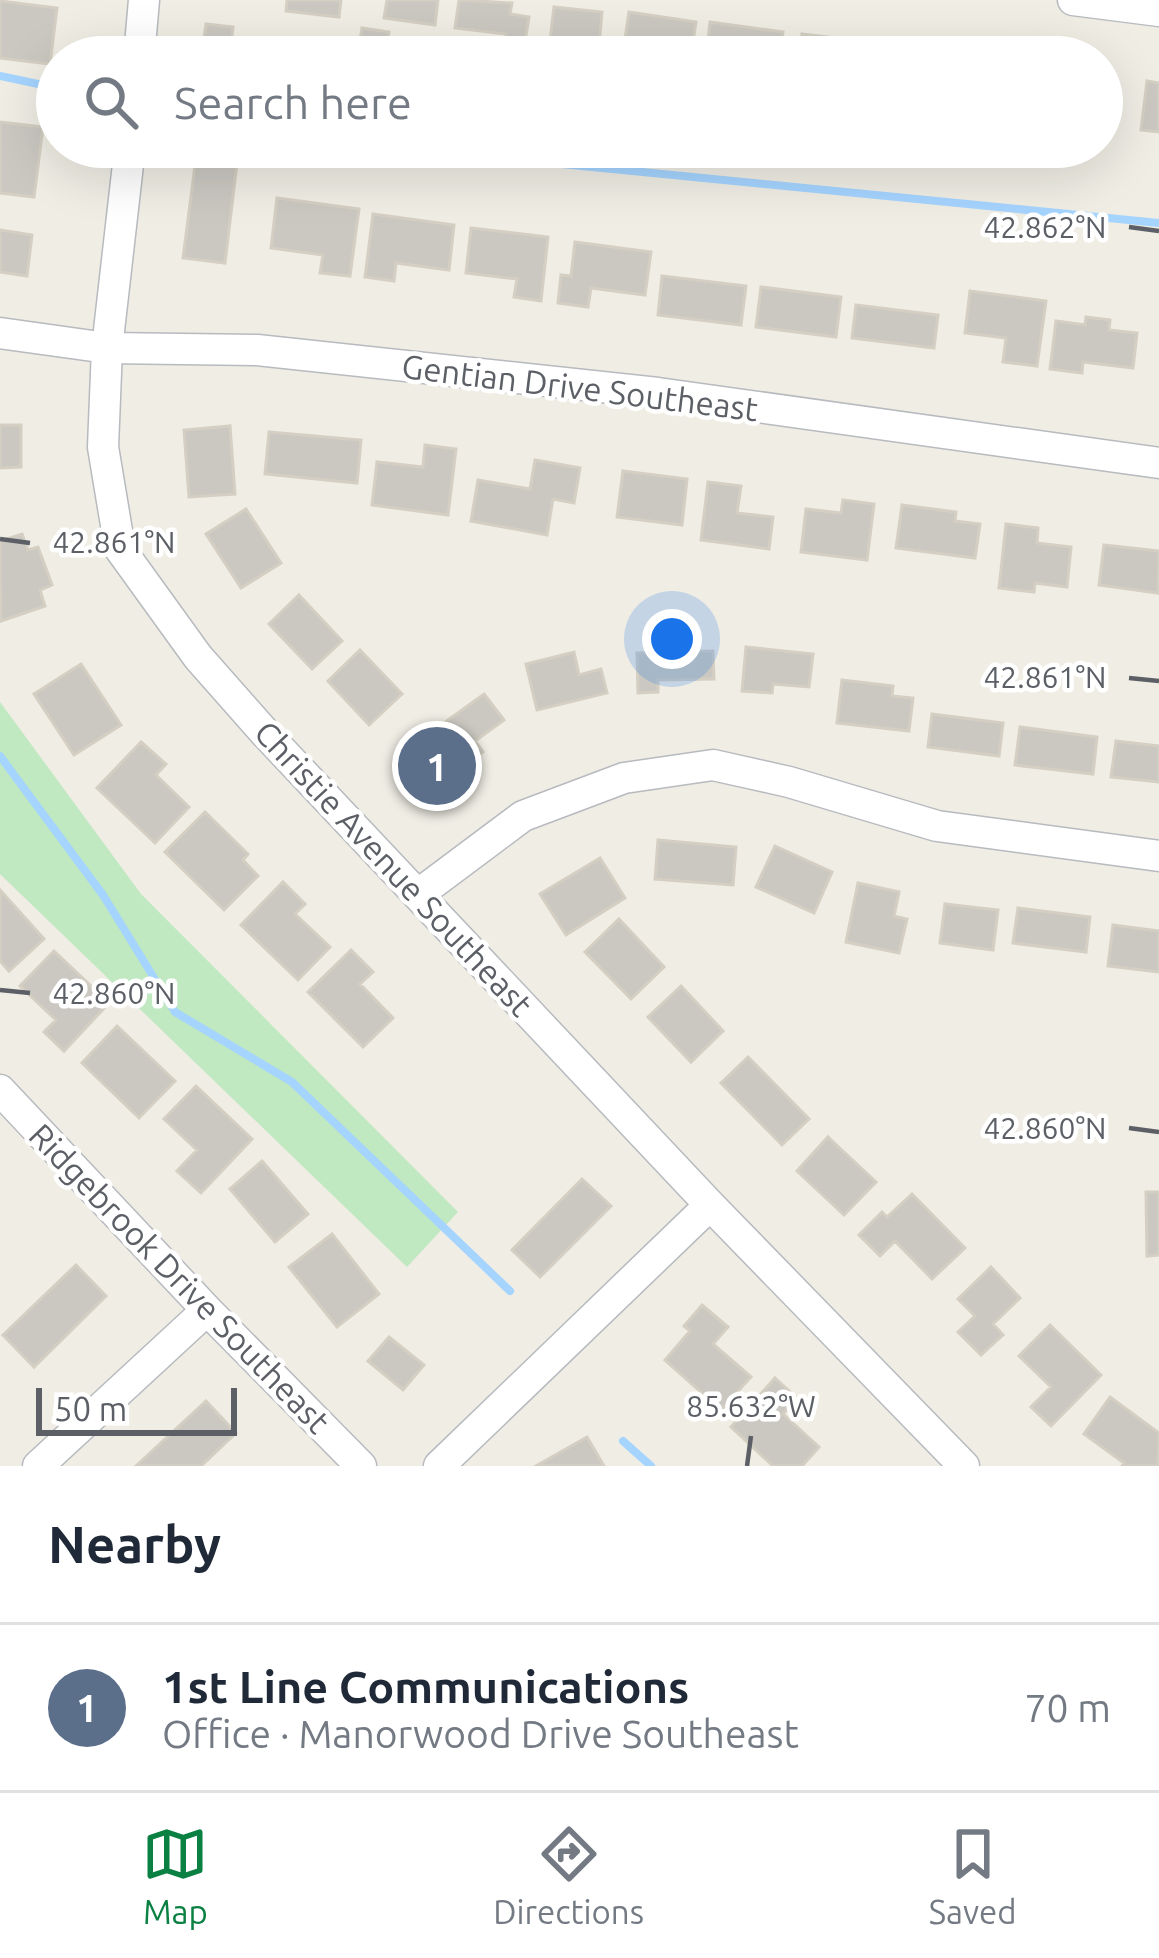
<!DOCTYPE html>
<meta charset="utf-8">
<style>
:root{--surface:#fff;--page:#f2f2f3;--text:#1f2937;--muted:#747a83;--line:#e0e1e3;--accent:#0b8043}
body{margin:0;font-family:Ubuntu,sans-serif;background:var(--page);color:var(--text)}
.scale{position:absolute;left:36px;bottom:30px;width:201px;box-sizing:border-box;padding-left:12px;border:6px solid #5c6066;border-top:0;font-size:33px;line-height:42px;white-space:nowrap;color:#5c6066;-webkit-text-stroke:9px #fff;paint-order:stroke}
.you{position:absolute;left:672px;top:639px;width:42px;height:42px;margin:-30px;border:9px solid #fff;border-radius:50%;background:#1a73e8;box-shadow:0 0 0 18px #1a73e833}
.badge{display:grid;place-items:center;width:78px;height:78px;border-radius:50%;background:var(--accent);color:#fff;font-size:39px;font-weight:700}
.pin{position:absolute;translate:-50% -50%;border:6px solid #fff;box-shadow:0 3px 12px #0006}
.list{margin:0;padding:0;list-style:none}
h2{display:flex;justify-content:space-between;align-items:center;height:156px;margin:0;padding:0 48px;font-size:51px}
h2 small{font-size:39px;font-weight:400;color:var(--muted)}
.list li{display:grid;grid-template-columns:78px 1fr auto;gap:36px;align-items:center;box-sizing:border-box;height:168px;padding:0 48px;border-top:3px solid var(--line)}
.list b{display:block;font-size:45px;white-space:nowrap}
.list p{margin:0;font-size:39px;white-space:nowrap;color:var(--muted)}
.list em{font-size:39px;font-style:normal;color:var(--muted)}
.icon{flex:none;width:66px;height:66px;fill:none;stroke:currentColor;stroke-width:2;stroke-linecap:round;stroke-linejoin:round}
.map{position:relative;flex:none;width:1159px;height:1466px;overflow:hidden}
.search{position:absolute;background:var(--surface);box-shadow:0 12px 48px #0002;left:36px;right:36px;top:36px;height:132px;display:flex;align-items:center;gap:30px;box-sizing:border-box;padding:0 42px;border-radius:66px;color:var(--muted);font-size:45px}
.sheet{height:324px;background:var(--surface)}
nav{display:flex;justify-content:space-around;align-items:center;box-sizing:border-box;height:168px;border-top:3px solid var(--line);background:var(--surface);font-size:33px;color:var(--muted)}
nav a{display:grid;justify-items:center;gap:6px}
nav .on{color:var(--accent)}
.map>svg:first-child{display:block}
.green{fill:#c0e8c1}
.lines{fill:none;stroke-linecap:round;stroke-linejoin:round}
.stream{stroke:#a5d4ff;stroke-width:8}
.building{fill:#cac8c1;stroke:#d4cfc2;stroke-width:3}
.minor-casing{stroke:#b7babf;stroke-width:33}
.minor{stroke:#fff;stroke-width:30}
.ticks{fill:none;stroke:#5c6066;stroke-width:4.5}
.labels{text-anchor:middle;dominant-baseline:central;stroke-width:9;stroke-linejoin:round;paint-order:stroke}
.street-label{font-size:33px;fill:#5c6066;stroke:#fff}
.ticks-label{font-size:30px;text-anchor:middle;fill:#5c6066;stroke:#fff;stroke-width:9;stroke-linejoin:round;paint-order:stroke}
</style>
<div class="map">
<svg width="1159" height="1466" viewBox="0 0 1159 1466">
<rect width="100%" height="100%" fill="#efede4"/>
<path class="green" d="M0,702l141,192 317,318 -51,55 -407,-393z"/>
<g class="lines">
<path class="stream" d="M0,76l57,12
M390,147l769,76
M0,756l103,139 72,117 117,70 218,209
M623,1441l28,25"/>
</g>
<path class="building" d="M287,0h54l-2,17 -53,-6z
M387,0h51l-3,25 -51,-7z
M459,0l53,3 -2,11 19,3 -5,31 -19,-3 1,-11 -51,-6z
M0,1l57,7 -7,56 -50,-6z
M554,7l48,5 -3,34 -49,-5z
M629,12l67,10 -4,26 -18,-3 -1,8 -49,-7z
M710,22l73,10 -3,25h-74z
M206,24l27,3 -3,28 -28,-3z
M362,28l27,4 -4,25 -27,-4z
M802,34l43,5 -2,18h-44z
M894,46l54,7v4h-56z
M1147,81l12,2v49l-18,-2z
M0,122l43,5 -9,70 -34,-4z
M196,158l41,5 -12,100 -42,-5z
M277,198l82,11 -9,67 -30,-3 3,-18 -52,-7z
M373,214l81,11 -5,45 -53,-7 -2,18 -29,-4z
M471,228l77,9 -7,64 -27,-4 3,-18 -51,-6z
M0,230l32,5 -5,41 -27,-4z
M575,242l76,10 -6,43 -54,-7 -3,19 -30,-4 3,-28 10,1z
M662,276l84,10 -5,39 -83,-10z
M761,287l80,10 -5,40 -80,-10z
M970,291l76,10 -9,65 -34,-4 3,-24 -41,-5z
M856,305l82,10 -4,33 -82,-10z
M1086,317l24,3 -1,10 28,3 -4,35 -50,-6 -1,11 -32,-4 6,-48 29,4z
M0,425h21v42l-21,1z
M230,426l5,68 -46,3 -5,-67z
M269,432l92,8 -4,43 -92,-9z
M425,445l31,4 -8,66 -76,-10 5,-43 46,5z
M535,460l45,8 -6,35 -21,-4 -6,36 -76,-14 7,-41 52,9z
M623,471l64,8 -5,46 -65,-8z
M708,482l33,4 -4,27 36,4 -4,32 -68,-9z
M843,500l31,4 -7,56 -66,-8 5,-43 35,4z
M902,505l54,7 -1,9 25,3 -5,34 -79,-10z
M246,509l35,54 -40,25 -35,-54z
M1006,524l32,4 -1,15 34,4 -4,40 -32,-4 -1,9 -35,-4z
M22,534l6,16 10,-3 14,38 -12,5 5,16 -44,15 -1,-80z
M1104,545l55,6 -1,42 -59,-8z
M299,595l43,46 -30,28 -43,-45z
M746,647l67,7 -4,33 -36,-3 -1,9 -30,-2z
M360,650l42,44 -33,31 -41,-44z
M713,651l1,28 -56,1v12l-20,1 -1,-40z
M574,652l5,23 22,-6 6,24 -70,17 -11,-46z
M81,664l40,61 -47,30 -40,-61z
M842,680l51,6 -1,10 21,2 -4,33 -72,-8z
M484,694l20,26 -29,21 8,11 -51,37 -27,-38z
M932,714l71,9 -4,33 -71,-9z
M1020,727l77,10 -4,37 -78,-9z
M1116,741l43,5v36l-48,-5z
M141,742l25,22 -10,11 33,32 -34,36 -58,-55z
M205,812l43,42 -5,6 15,16 -34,34 -59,-58z
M658,840l78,7 -3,38 -78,-6z
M775,846l57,26 -18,41 -58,-26z
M600,858l25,40 -59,37 -26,-41z
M283,882l22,22 -10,10 35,33 -32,33 -57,-55z
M858,883l41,9 -5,24 13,3 -8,34 -53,-11z
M0,890l44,49 -35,32 -9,-10z
M945,904l53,6 -5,40 -53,-7z
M1018,908l72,9 -4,35 -73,-9z
M619,919l45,48 -33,32 -46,-47z
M1113,925l46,6v41l-51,-6z
M351,950l22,22 -13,12 33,34 -30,29 -55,-55z
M54,951l55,52 -45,48 -20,-19 12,-12 -36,-34z
M681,986l42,45 -32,31 -43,-45z
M117,1026l58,55 -36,37 -57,-55z
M748,1057l61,62 -27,26 -61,-62z
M196,1086l56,53 -51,54 -24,-22 20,-21 -33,-31z
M828,1137l48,45 -32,33 -47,-44z
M262,1161l46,53 -33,28 -45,-53z
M582,1179l29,27 -71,71 -28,-27z
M1146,1192h13v63l-12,1z
M912,1194l53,54 -33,31 -37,-38 -15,15 -21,-21 23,-23 5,5z
M332,1234l47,60 -42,33 -48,-60z
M76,1265l30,31 -72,71 -31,-32z
M991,1267l29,31 -27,26 10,11 -22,20 -23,-23 17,-16 -17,-17z
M702,1305l26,22 -15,17 38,33 -30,33 -56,-50 25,-29 -6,-5z
M1050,1325l51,50 -50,51 -20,-19 20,-20 -32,-31z
M389,1337l35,28 -21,25 -35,-29z
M775,1378l22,20 -14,16 36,33 -17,19h-29l-42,-39z
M1110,1397l49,36 -1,33h-36l2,-3 -40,-29z
M206,1401l30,32 -35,33h-65z
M587,1437l17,29h-68z"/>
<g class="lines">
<g class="minor-casing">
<path id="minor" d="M1073,0l86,11
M139,57l5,-57
M130,147l-23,201 -4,99 17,102 78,108 68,77 444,471 254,261
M0,333l107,15 150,2 401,43 501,70
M420,893l103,-77 101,-38 89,-13 76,17 148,44 222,30
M0,1090l207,220 154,156
M38,1466l169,-156
M439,1466l271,-261"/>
</g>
<use href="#minor" class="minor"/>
</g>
<path class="ticks" d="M1129,227l30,4M0,539l30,4M1129,678l30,3M0,990l30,3M1129,1128l30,4M747,1466l4,-30"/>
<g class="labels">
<g class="street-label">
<text transform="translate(580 387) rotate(7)">Gentian Drive Southeast</text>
<text transform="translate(394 868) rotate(47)">Christie Avenue Southeast</text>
<text transform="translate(180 1278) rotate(46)">Ridgebrook Drive Southeast</text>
</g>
</g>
<g class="ticks-label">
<text x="1045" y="238">42.862°N</text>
<text x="114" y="553">42.861°N</text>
<text x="1045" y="688">42.861°N</text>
<text x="114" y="1004">42.860°N</text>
<text x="1045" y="1139">42.860°N</text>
<text x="751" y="1417">85.632°W</text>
</g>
</svg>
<div class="scale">50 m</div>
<div class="you"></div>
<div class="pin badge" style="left:437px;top:766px;background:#5c6f8a">1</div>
<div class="search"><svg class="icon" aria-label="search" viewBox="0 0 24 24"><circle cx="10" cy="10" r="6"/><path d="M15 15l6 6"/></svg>Search here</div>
</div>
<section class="sheet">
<h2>Nearby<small></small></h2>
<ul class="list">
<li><span class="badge" style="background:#5c6f8a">1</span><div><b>1st Line Communications</b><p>Office · Manorwood Drive Southeast</p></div><em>70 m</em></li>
</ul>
</section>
<nav>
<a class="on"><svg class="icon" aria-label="map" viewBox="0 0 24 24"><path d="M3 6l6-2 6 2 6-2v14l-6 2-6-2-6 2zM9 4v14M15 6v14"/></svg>Map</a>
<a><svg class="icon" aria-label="directions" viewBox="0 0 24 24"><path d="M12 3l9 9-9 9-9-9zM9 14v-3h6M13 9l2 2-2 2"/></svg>Directions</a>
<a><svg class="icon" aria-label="saved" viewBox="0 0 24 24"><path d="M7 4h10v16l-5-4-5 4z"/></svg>Saved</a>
</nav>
